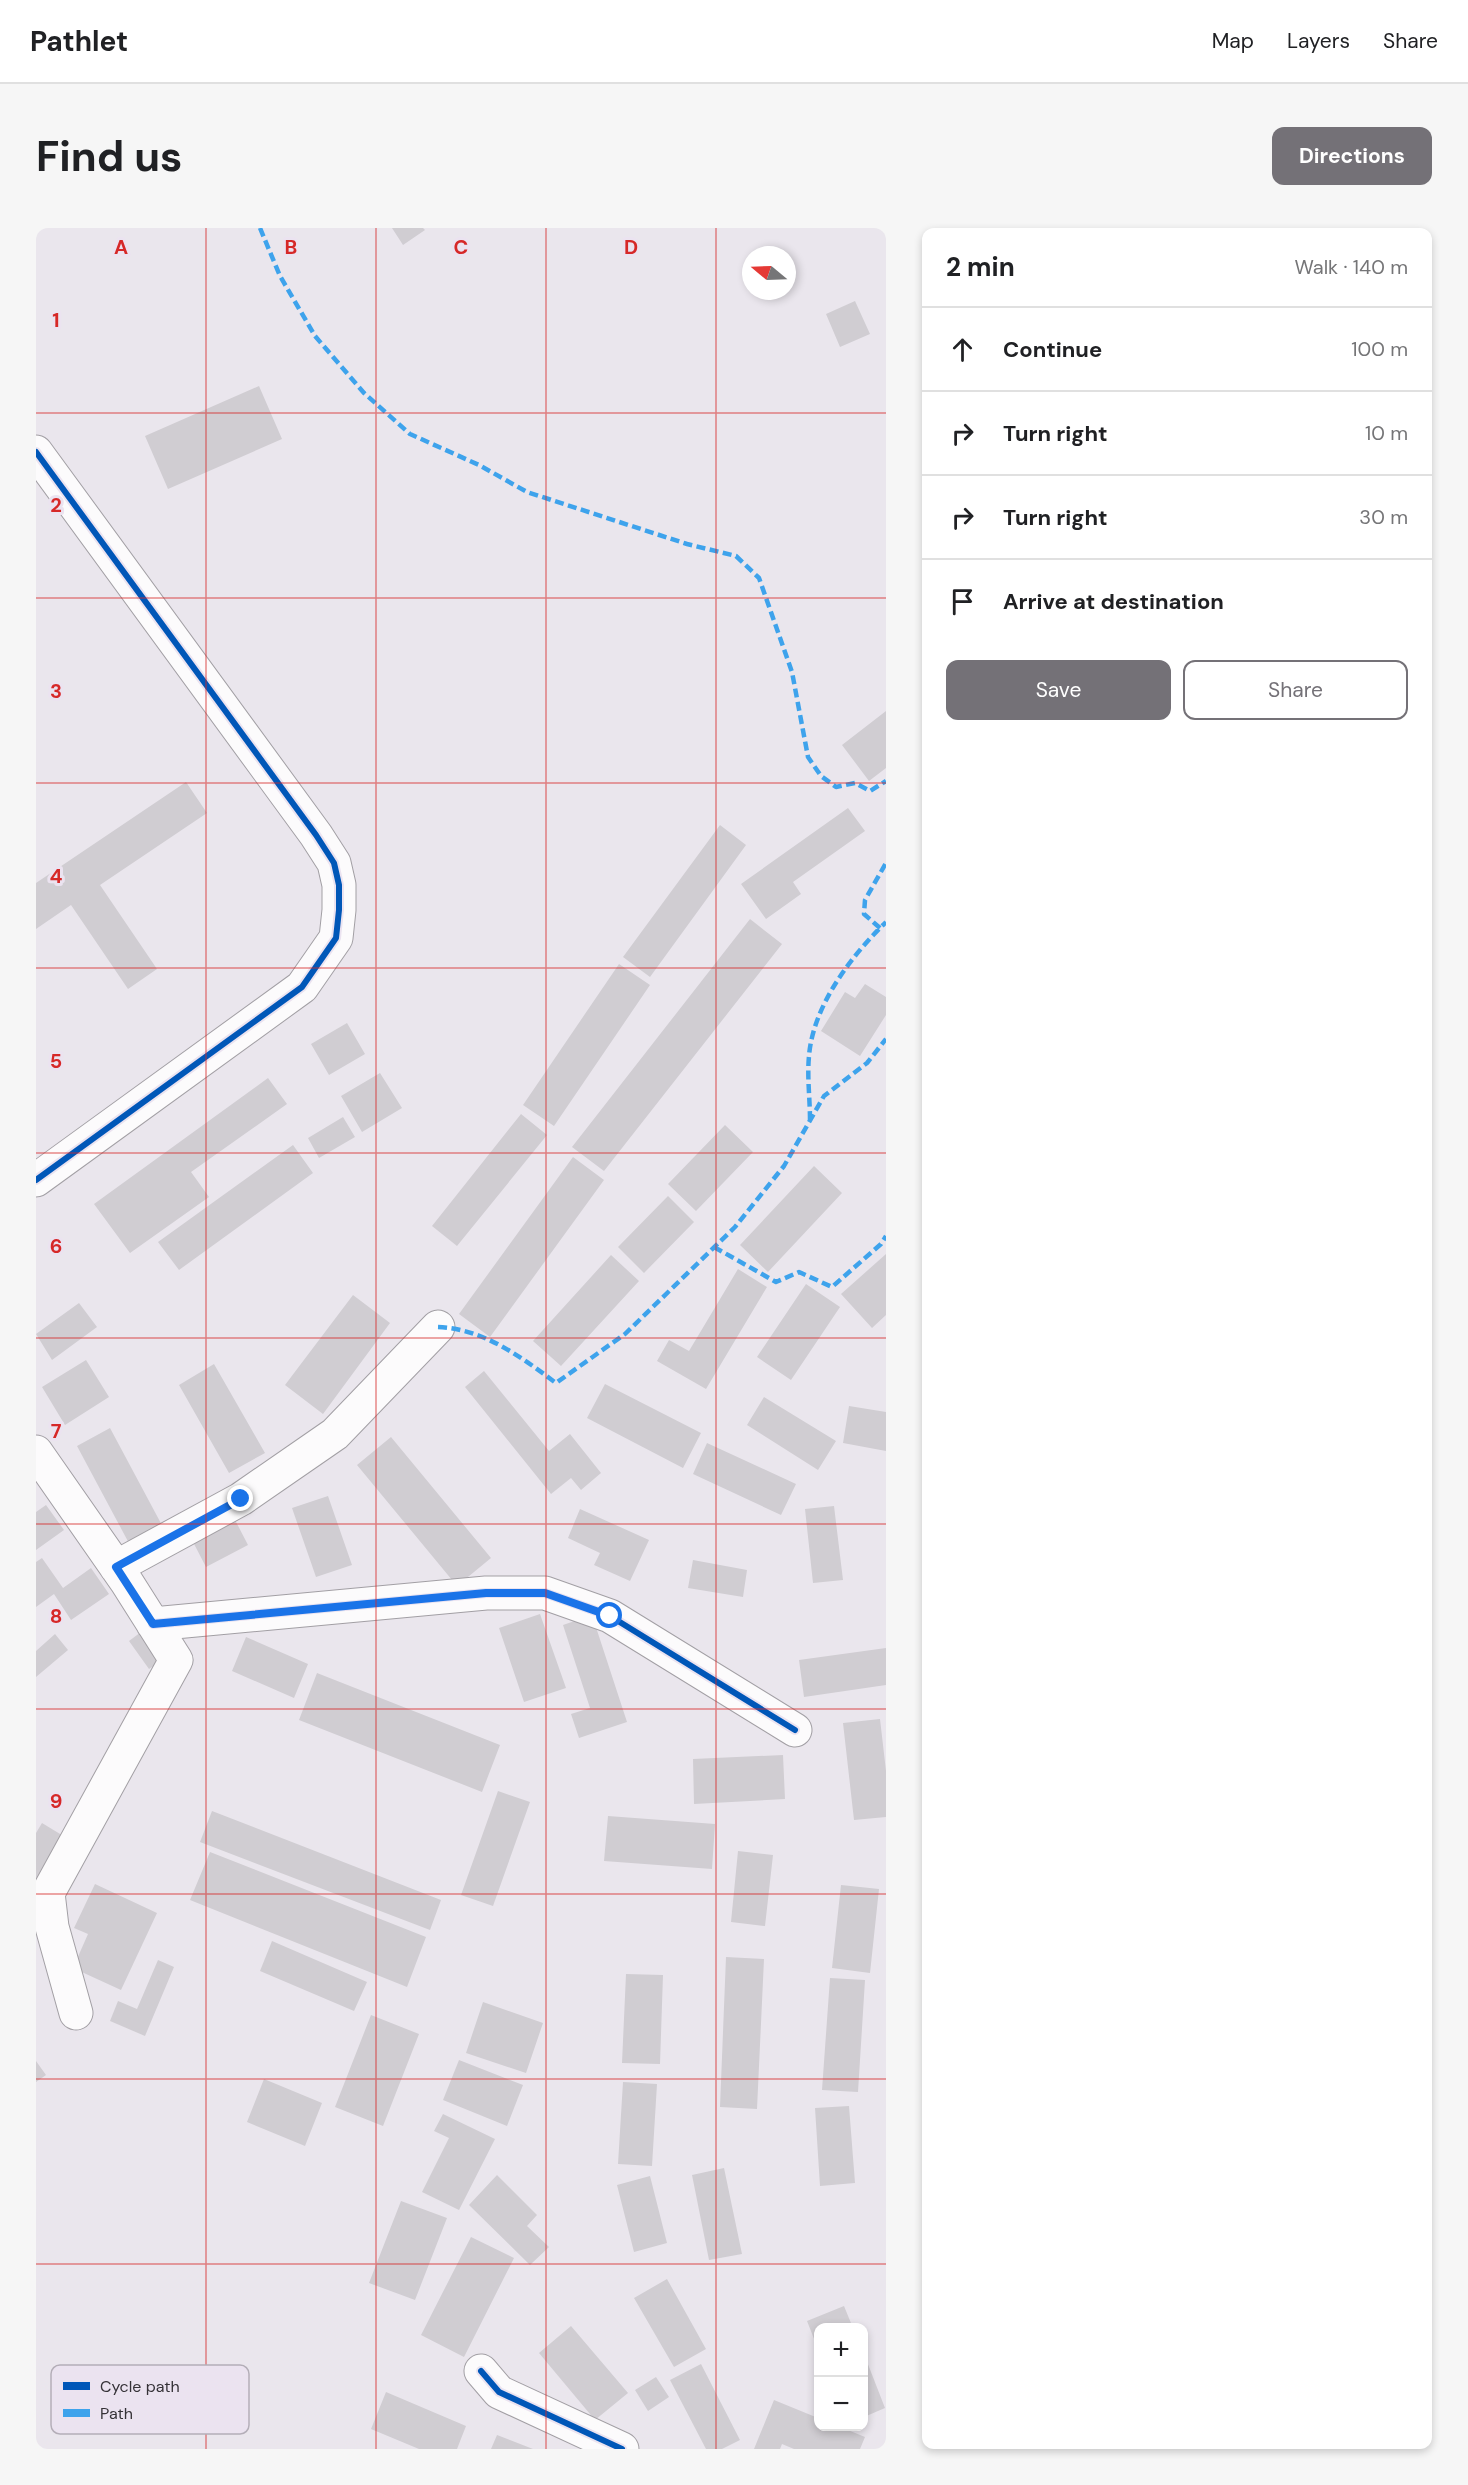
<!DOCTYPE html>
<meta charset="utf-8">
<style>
:root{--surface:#fff;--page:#f6f6f6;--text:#202124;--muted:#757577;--line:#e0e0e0;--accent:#747177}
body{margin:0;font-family:"DM Sans",sans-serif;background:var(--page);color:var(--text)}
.controls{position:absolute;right:18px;bottom:18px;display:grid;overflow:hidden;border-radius:12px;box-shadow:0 3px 9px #0003}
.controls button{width:54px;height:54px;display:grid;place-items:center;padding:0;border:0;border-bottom:2px solid var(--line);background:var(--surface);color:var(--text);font:30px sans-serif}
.compass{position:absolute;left:706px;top:18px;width:54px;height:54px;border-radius:50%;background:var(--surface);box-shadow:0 3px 9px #0003;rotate:289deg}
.stop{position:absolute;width:18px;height:18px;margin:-14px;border:4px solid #1a73e8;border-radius:50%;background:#fff}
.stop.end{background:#1a73e8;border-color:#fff;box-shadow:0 2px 6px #0008}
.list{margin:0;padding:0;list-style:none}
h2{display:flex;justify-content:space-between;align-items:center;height:78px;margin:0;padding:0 24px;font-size:26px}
h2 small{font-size:20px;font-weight:400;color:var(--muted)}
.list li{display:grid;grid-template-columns:39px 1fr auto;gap:18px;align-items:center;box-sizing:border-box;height:84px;padding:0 24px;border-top:2px solid var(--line)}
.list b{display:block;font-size:22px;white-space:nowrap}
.list em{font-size:20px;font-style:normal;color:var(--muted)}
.actions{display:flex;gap:12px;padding:18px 24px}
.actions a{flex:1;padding:14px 0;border:2px solid var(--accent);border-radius:12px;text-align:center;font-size:21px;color:var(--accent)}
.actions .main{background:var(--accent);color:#fff}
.icon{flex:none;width:33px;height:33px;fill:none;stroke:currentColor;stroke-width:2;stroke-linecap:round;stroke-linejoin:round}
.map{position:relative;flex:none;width:850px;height:2221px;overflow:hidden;border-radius:12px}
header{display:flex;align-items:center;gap:36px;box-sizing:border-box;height:84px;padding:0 30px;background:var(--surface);border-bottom:2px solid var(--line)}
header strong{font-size:28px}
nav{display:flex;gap:33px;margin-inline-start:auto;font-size:21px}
.intro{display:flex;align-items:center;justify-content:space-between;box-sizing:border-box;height:144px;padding:0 36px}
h1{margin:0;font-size:42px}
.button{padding:15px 27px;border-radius:12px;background:var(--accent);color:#fff;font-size:21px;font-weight:700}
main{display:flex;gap:36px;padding:0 36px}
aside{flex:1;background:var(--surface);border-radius:12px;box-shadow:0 3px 9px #0003}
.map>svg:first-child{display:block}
.building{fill:#d0cdd2}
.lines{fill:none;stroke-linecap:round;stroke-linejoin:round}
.street-casing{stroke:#a29fa4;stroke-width:35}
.street{stroke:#fcfbfc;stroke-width:33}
.quiet{stroke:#3ea3ec;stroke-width:4.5;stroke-dasharray:9 4.5;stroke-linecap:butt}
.cycleway-casing{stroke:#ebe3f0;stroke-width:10}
.cycleway{stroke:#0057b8;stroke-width:6}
.route{stroke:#1a73e8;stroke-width:8}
.grid{fill:none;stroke:#d62828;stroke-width:1.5;stroke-opacity:0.55}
.key{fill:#ebe3f0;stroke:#b4aeb8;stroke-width:1.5}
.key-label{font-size:16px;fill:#353237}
.grid-label{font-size:20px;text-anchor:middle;font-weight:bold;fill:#d62828;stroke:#ebe3f0;stroke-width:6;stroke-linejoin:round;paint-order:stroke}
</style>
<header>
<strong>Pathlet</strong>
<nav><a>Map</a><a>Layers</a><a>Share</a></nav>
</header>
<div class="intro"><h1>Find us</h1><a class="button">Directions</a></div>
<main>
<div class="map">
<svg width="850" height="2221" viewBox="0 0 850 2221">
<rect width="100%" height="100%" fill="#eae6ed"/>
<path class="building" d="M356,0h31l2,2 -22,15z
M819,73l15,33 -30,13 -14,-33z
M223,158l23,53 -114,50 -23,-53z
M850,483v57l-17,13 -27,-36z
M150,554l21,31 -107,72 57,84 -29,20 -57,-84 -35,24v-46z
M812,580l17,23 -72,51 8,12 -35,25 -25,-35z
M684,597l26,20 -96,132 -27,-20z
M714,691l32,25 -178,227 -32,-24z
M583,736l31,21 -96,141 -31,-21z
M829,756l21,13v18l-26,41 -39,-25 24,-39 10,6z
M311,795l18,31 -36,21 -18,-31z
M344,845l22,35 -40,24 -21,-36z
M232,850l19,26 -96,68 18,25 -79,56 -36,-49z
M485,886l26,21 -90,111 -25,-20z
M307,889l12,20 -36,21 -11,-20z
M689,897l28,27 -57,59 -28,-27z
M257,917l20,28 -134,97 -21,-28z
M537,929l31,23 -114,157 -31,-23z
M778,938l28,27 -74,79 -28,-27z
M632,968l26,26 -50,51 -26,-26z
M850,1026v61l-14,13 -31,-34z
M575,1027l28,26 -78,85 -28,-25z
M702,1041l29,18 -61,102 -49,-28 12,-21 20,11z
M770,1056l34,23 -49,73 -34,-23z
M317,1067l37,28 -67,91 -38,-29z
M43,1075l18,24 -45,33 -16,-26z
M50,1132l23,37 -44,28 -23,-38z
M178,1136l51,89 -36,20 -50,-88z
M448,1143l65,80 21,-17 31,39 -20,17 -10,-12 -20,16 -86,-107z
M569,1156l96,49 -18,35 -96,-50z
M728,1169l72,44 -18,29 -71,-45z
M813,1178l37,6v39l-43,-8z
M74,1200l54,101 -33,18 -54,-101z
M355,1209l100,121 -34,28 -100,-121z
M671,1215l89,41 -15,31 -88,-41z
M292,1268l24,69 -36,12 -24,-69z
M10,1277l18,25 -28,20v-38z
M798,1278l9,74 -30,3 -8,-74z
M544,1281l69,31 -19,41 -36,-16 6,-12 -32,-15z
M198,1290l14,27 -42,22 -14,-27z
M6,1330l21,30 28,-20 18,26 -38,26 -17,-26 -18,13v-45z
M657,1332l54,10 -4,27 -55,-9z
M504,1386l26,74 -42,14 -25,-74z
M556,1387l35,107 -48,16 -8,-24 19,-6 -27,-83z
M105,1404l20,29 -12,8 -20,-28z
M19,1406l13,16 -32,27v-26z
M210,1409l62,27 -14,34 -62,-27z
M850,1420v37l-82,12 -5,-37z
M281,1445l183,72 -18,47 -183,-72z
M844,1491l6,52v46l-32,3 -11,-97z
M747,1527l2,44 -91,5 -1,-45z
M462,1563l32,11 -37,104 -32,-11z
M176,1583l229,89 -11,30 -230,-88z
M572,1588l107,8 -3,45 -108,-8z
M6,1595l28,17 -34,56v-63z
M702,1623l35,4 -8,71 -34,-4z
M174,1624l216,85 -19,50 -217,-87z
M59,1656l62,29 -36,77 -48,-22 15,-34 -14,-6z
M805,1657l38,4 -9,84 -38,-5z
M236,1713l95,41 -13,29 -94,-40z
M690,1729l38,2 -7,150 -37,-2z
M122,1732l16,7 -29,69 -35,-15 8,-20 19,8z
M590,1746l37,1 -3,89 -38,-1z
M794,1750l35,2 -7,112 -36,-2z
M447,1774l60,21 -17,50 -60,-20z
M335,1787l48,19 -36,92 -48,-19z
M423,1832l64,25 -16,41 -64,-26z
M0,1833l10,14 -10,7z
M228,1851l58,24 -17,43 -58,-24z
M587,1854l34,2 -5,82 -34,-2z
M813,1878l6,77 -35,3 -5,-78z
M407,1886l52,25 -36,71 -37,-18 27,-54 -15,-7z
M688,1940l18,86 -33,6 -17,-85z
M461,1947l40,40 -10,11 22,21 -19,18 -61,-60z
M614,1948l17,67 -33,9 -17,-67z
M365,1973l46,17 -32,82 -46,-17z
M435,2009l43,21 -50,99 -43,-22z
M631,2051l39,70 -32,18 -40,-69z
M808,2078l9,22h-35v21l-11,-28z
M535,2098l57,67 -33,27 -56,-67z
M828,2126l21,54 -21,9z
M665,2136l39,76 -18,9h-16l-36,-69z
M620,2149l13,20 -21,14 -13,-21z
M350,2164l80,34 -9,23h-38l-48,-20z
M738,2172l44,18v8h20l27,11 -5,12h-66l-12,-5 -2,5h-26z
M461,2207l36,14h-42z"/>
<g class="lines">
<g class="street-casing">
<path id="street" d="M0,224l280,383 18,28 5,22v25l-3,28 -34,49 -266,193
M0,1224l90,129 50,79 -128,233 4,34 24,86
M80,1339l125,-68 94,-65 103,-107
M117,1396l333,-31h59l65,23 185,114
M445,2143l18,21 123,57"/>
</g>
<use href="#street" class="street"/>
<path class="quiet" d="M224,0l20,48 35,60 49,57 46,41 69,31 48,27 160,52 49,12 23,22 33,94 16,85 13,19 15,11 19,-4 15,8 16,-10
M844,700l-16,-14 1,-14 21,-37
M774,892c0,-21 -3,-43 -1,-64 4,-50 42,-100 77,-134
M678,1019l62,35 23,-10 33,15 49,-43 5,-8
M402,1099c46,2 83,30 118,56l69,-49 110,-107 49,-61 40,-70 43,-33 19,-24"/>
<g class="cycleway-casing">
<path id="cycleway" d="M0,224l280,383 18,28 5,22v25l-3,28 -34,49 -266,193
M117,1396l333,-31h59l65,23 185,114
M445,2143l18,21 123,57"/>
</g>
<use href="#cycleway" class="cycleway"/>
</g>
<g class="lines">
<path class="route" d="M205,1271l-125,68 37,57 333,-31h59l65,23"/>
</g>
<path class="grid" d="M170,0v2221M340,0v2221M510,0v2221M680,0v2221M0,185h850M0,370h850M0,555h850M0,740h850M0,925h850M0,1110h850M0,1296h850M0,1481h850M0,1666h850M0,1851h850M0,2036h850"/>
<rect x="15" y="2137" width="198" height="69" rx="9" class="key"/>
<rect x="27" y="2154" width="27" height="8" fill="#0057b8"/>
<rect x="27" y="2181" width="27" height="8" fill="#3ea3ec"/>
<g class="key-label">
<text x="64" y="2164">Cycle path</text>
<text x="64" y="2191">Path</text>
</g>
<g class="grid-label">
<text x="85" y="26">A</text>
<text x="255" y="26">B</text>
<text x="425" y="26">C</text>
<text x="595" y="26">D</text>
<text x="20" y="99">1</text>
<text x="20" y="284">2</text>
<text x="20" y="470">3</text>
<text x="20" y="655">4</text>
<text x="20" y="840">5</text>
<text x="20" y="1025">6</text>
<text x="20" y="1210">7</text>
<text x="20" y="1395">8</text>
<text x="20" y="1580">9</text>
</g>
</svg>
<div class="controls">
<button>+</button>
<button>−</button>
</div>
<svg class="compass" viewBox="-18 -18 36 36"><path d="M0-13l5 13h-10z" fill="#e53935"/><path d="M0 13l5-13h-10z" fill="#757577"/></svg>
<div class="stop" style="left:574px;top:1388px"></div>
<div class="stop end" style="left:205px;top:1271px"></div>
</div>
<aside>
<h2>2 min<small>Walk · 140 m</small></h2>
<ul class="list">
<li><svg class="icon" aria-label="ahead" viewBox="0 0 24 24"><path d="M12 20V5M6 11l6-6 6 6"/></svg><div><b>Continue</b></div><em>100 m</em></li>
<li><svg class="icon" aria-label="right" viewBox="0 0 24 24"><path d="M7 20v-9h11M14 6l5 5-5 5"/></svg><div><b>Turn right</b></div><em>10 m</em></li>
<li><svg class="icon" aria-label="right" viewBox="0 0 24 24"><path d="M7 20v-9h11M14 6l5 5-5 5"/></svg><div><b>Turn right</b></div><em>30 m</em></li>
<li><svg class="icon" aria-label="arrive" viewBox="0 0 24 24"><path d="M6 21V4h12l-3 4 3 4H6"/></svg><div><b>Arrive at destination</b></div></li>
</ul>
<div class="actions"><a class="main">Save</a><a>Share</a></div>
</aside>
</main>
